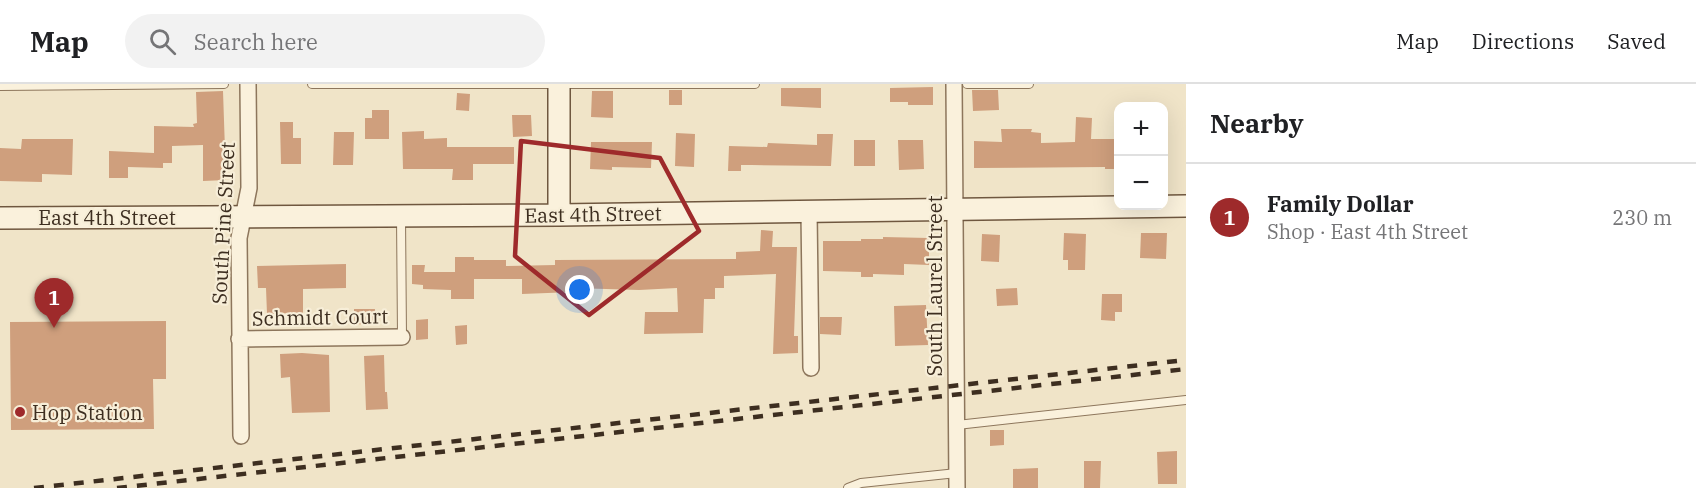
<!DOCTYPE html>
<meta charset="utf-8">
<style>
:root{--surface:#fff;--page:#f2f2f2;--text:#202124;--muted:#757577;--line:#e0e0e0;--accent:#9e2a2b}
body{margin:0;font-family:"IBM Plex Serif",serif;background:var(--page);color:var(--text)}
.controls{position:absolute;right:18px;top:18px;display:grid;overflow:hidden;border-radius:12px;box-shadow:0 6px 24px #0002}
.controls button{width:54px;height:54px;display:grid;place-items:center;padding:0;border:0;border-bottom:2px solid var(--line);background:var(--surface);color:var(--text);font:30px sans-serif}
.you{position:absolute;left:580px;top:206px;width:21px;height:21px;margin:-15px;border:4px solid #fff;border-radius:50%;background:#1a73e8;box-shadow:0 0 0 9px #1a73e833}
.badge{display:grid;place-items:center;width:39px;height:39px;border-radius:50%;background:var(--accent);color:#fff;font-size:20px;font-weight:700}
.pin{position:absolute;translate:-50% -50px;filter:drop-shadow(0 2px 3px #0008)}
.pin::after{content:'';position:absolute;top:32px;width:21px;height:18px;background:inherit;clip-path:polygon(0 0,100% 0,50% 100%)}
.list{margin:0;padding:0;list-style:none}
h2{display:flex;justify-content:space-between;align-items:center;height:78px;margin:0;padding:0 24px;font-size:26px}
h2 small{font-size:20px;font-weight:400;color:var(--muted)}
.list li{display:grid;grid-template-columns:39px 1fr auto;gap:18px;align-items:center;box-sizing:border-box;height:108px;padding:0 24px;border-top:2px solid var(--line)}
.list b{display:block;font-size:22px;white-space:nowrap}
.list p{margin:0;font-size:20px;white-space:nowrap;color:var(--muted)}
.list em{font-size:20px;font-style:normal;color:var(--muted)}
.icon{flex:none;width:33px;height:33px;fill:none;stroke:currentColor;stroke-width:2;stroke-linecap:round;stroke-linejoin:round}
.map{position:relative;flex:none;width:1186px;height:404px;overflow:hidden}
header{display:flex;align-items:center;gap:36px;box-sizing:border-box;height:84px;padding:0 30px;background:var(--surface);border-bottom:2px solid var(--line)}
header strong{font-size:28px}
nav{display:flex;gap:33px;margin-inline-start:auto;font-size:21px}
.search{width:420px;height:54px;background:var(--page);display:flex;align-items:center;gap:15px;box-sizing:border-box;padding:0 21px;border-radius:33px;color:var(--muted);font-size:22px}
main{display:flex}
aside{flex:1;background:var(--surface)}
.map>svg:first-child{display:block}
.building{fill:#cf9f7d}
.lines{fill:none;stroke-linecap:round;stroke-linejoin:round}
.lane-casing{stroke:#8d765c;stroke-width:10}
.street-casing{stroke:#8d765c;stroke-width:18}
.secondary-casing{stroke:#6f573f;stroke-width:24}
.lane{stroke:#faf1dc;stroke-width:8}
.street{stroke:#faf1dc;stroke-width:15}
.secondary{stroke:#faf1dc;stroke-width:21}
.rail{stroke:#3d2e20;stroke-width:4.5;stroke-dasharray:10 10;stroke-linecap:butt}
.marked{fill:none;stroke:#9e2a2b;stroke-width:4.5;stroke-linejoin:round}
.poi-dot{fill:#9e2a2b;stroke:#f7eed8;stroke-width:2}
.labels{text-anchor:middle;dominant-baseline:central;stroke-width:4.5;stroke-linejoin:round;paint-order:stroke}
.street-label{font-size:20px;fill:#3d2e20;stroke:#f7eed8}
.poi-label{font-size:20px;fill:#3d2e20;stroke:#f7eed8;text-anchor:start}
</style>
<header>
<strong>Map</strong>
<div class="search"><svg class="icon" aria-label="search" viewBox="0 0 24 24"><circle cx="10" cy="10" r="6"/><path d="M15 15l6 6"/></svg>Search here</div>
<nav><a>Map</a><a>Directions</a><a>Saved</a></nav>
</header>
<main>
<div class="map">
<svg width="1186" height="404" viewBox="0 0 1186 404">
<rect width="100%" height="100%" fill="#f0e4c8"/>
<path class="building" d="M933,3v18h-25v-3h-18v-14z
M781,4h40v20l-40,-2z
M669,6h13v15h-13z
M972,6h26l1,20 -26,1z
M223,7l3,89 -23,1v-36l-31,1v17h-9v5l-35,-1v11h-19v-27l45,2v-27l40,1 -1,-3 4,-1 -1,-31z
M592,7h21v27l-22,-1z
M457,9l13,1 -1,17 -13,-1z
M372,26h17v29h-24v-21h7z
M512,31h19l1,21 -19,1z
M1076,33l16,1 -1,21h28v30h-14v-2l-131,1v-27l28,1 -1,-13h31l-1,3 10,1v10l34,-1z
M280,38h13v16h8v26h-20z
M424,47v8l23,-1v9h67v17h-41v16h-21l1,-11h-50l-1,-37z
M334,48h20l-1,33h-20z
M676,49l19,1 -1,33 -19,-1z
M817,50h16l-2,32 -79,-1h-11v6h-13l1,-25 38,1 1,-4 49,2z
M22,55h51l-1,36 -30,-1v8l-42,-1v-33l21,1z
M854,56h21v26h-21z
M898,56h25l1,29 -25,1z
M591,58h61l-1,26 -39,-1v3l-22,-1z
M761,146l12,1 -1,16h25l-3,89h4v17l-25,1 3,-80 -52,2v12h-9v11h-11l-1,34 -59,1 1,-22h33l-1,-24 -38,2 -66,-2v4l-51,2v-15h-48v20h-23v-9l-28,-1v-4l-11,-1v-19h13l-1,7h31v-15h19v3h32v6l49,-1v-5l181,-1v-7l24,-1z
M1064,149l22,1 -1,36h-17v-10h-5z
M1141,149h26l-1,26 -26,-1z
M982,150l18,1 -1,27 -18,-1z
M883,153l46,1v27l-25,-1v11l-31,-1v3h-12v-5l-38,-1v-30h38v-2h22z
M346,180v24l-43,1v24l-36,1 -1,-26h-8l-1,-22z
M1017,204l1,17 -21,1 -1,-17z
M1102,210h20v18h-7v9l-14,-1z
M926,221l2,40 -33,1 -1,-40z
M354,225h21l-1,16 -20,-1z
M820,233h22l-1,18 -21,-1z
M428,235v20l-12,1v-20z
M166,237v58h-13l1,50 -143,1 -1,-108z
M467,241v19l-11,1 -1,-19z
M302,269l27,2 1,57 -38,1 -2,-36 -9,1 -1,-24z
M384,271l1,37h2l1,17 -22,1 -2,-54z
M990,346h14v15l-14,1z
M1177,367v33h-19l-1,-32z
M1084,377h17l-1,27h-16z
M1038,384v20h-25v-19z"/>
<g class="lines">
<g class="lane-casing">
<path id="lane" d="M312,0h443
M967,0h62
M0,2l224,-2
M401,132l1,121
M957,341l229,-25
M848,404l13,-5 96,-10"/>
</g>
<g class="street-casing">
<path id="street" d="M954,0l3,404
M809,127l2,157
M239,255l163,-2
M241,352l-2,-198 10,-50 -1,-104"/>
</g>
<g class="secondary-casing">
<path id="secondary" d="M559,0v131
M0,134l559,-3 627,-9"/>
</g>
<use href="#lane" class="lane"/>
<use href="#street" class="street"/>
<use href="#secondary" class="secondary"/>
<path class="rail" d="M34,404l1152,-128
M117,404l1069,-119"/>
</g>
<path class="marked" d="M521,57l139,17 39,73 -110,84 -74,-59z"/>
<circle class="poi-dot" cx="20" cy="328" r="6"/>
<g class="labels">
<g class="street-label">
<text transform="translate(593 130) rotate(-1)">East 4th Street</text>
<text x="107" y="133">East 4th Street</text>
<text transform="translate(223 139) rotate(-87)">South Pine Street</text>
<text transform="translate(934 202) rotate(-90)">South Laurel Street</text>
<text transform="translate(320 233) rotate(-1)">Schmidt Court</text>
</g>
<g class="poi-label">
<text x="32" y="328">Hop Station</text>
</g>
</g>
</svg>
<div class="controls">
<button>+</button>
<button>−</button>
</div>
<div class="you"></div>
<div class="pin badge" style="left:54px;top:244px">1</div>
</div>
<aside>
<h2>Nearby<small></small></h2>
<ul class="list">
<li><span class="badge">1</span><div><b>Family Dollar</b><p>Shop · East 4th Street</p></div><em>230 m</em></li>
</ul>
</aside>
</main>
